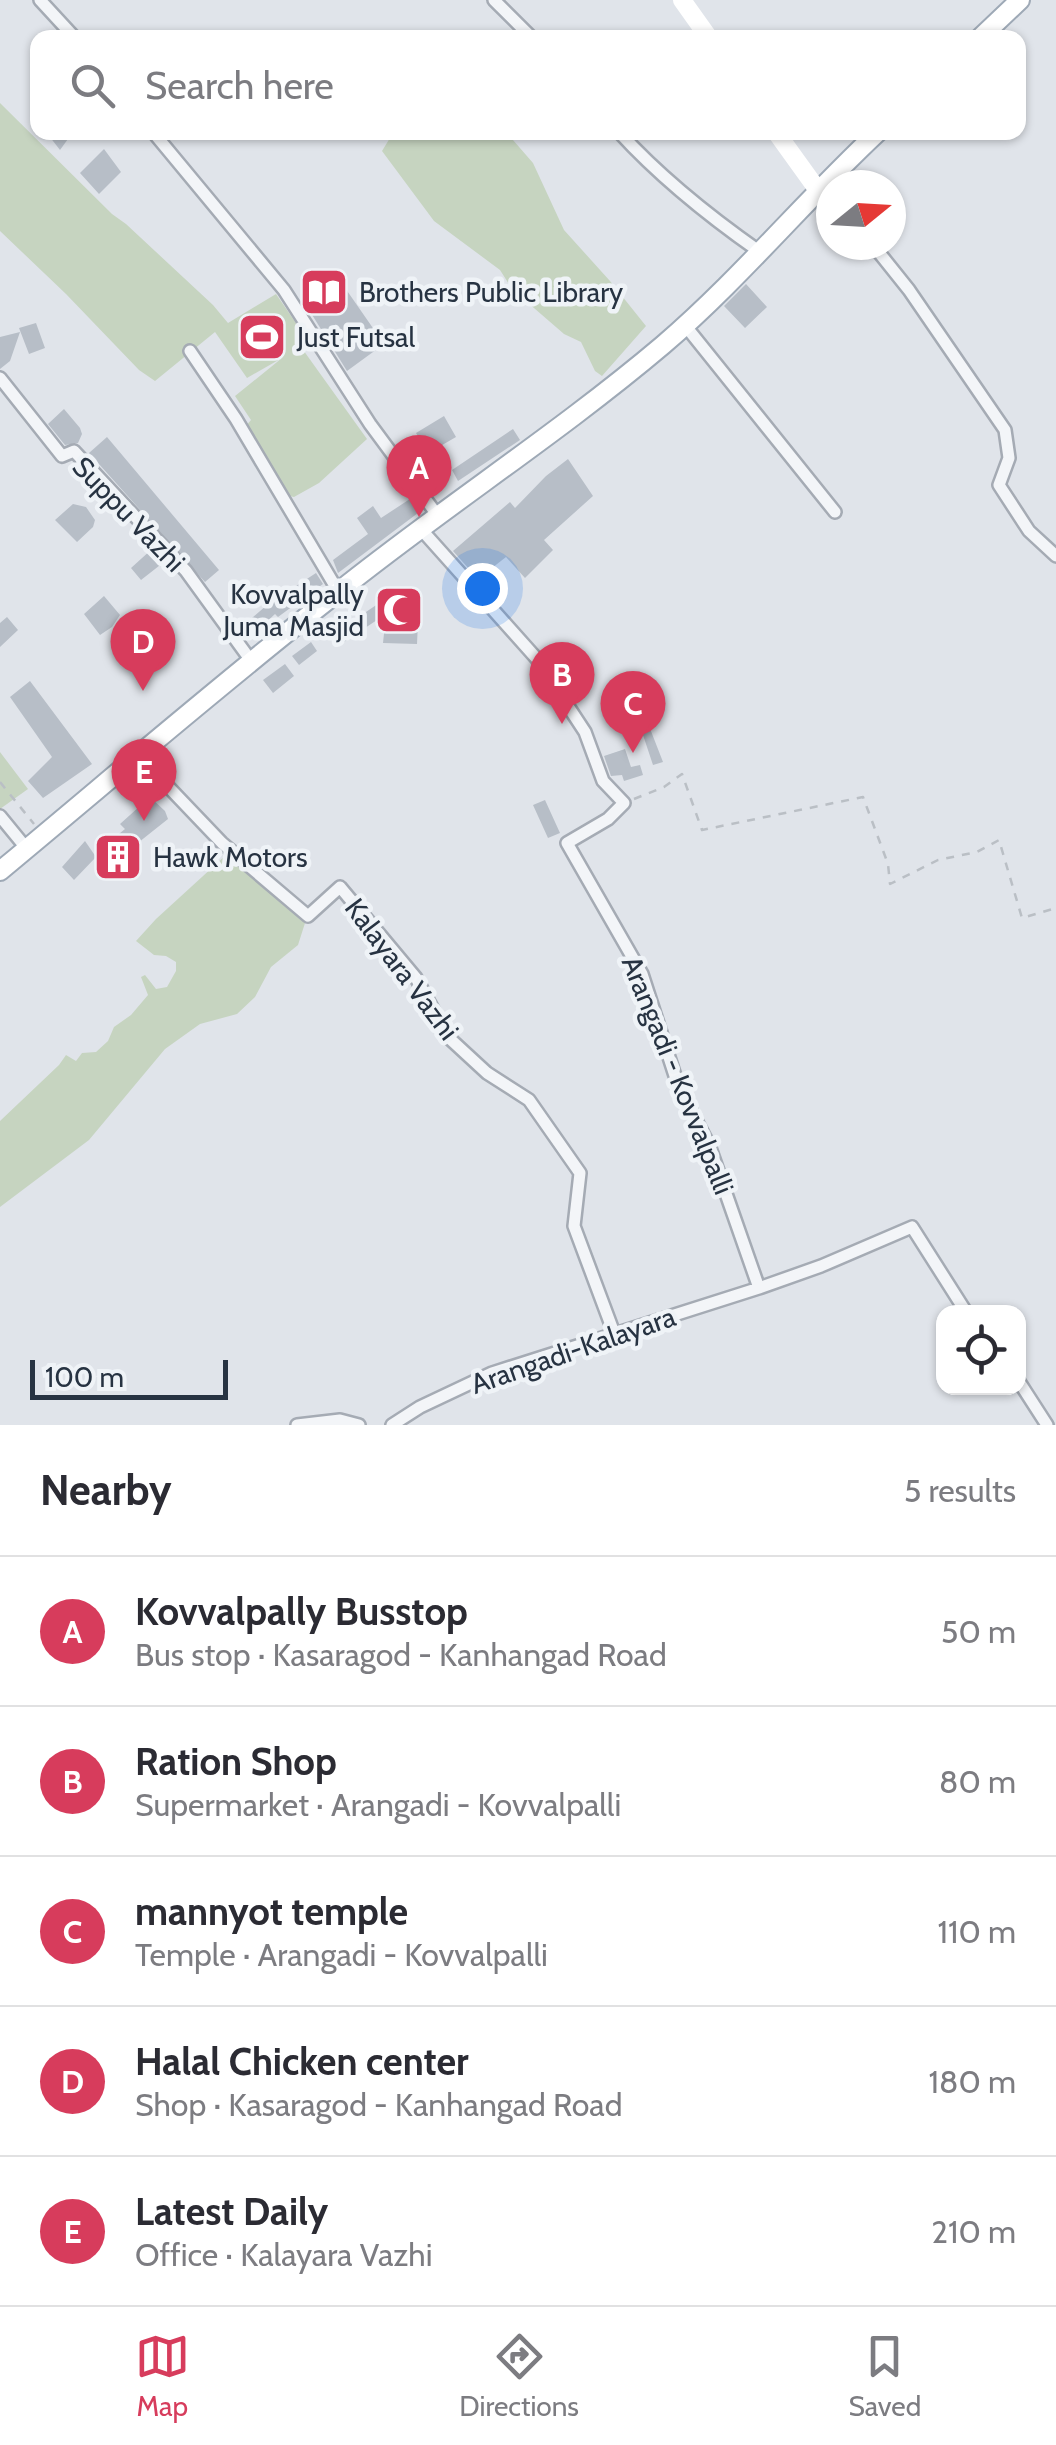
<!DOCTYPE html>
<meta charset="utf-8">
<style>
:root{--surface:#fff;--page:#f2f2f3;--text:#2b2b33;--muted:#7c7c81;--line:#e1e1e2;--accent:#d73c5c}
body{margin:0;font-family:Cabin,sans-serif;background:var(--page);color:var(--text)}
.controls{position:absolute;right:30px;bottom:30px;display:grid;overflow:hidden;border-radius:20px;box-shadow:0 2px 8px #0004}
.controls button{width:90px;height:90px;display:grid;place-items:center;padding:0;border:0;border-bottom:2px solid var(--line);background:var(--surface);color:var(--text);font:50px sans-serif}
.compass{position:absolute;left:816px;top:170px;width:90px;height:90px;border-radius:50%;background:var(--surface);box-shadow:0 2px 8px #0004;rotate:72deg}
.scale{position:absolute;left:30px;bottom:25px;width:198px;box-sizing:border-box;padding-left:10px;border:5px solid #273342;border-top:0;font-size:28px;line-height:35px;white-space:nowrap;color:#273342;-webkit-text-stroke:8px #eff3f7;paint-order:stroke}
.you{position:absolute;left:482px;top:588px;width:35px;height:35px;margin:-25px;border:8px solid #fff;border-radius:50%;background:#1a73e8;box-shadow:0 0 0 15px #1a73e833}
.badge{display:grid;place-items:center;width:65px;height:65px;border-radius:50%;background:var(--accent);color:#fff;font-size:32px;font-weight:700}
.pin{position:absolute;translate:-50% -82px;filter:drop-shadow(0 2px 5px #0008)}
.pin::after{content:'';position:absolute;top:52px;width:35px;height:30px;background:inherit;clip-path:polygon(0 0,100% 0,50% 100%)}
.list{margin:0;padding:0;list-style:none}
h2{display:flex;justify-content:space-between;align-items:center;height:130px;margin:0;padding:0 40px;font-size:42px}
h2 small{font-size:32px;font-weight:400;color:var(--muted)}
.list li{display:grid;grid-template-columns:65px 1fr auto;gap:30px;align-items:center;box-sizing:border-box;height:150px;padding:0 40px;border-top:2px solid var(--line)}
.list b{display:block;font-size:38px;white-space:nowrap}
.list p{margin:0;font-size:32px;white-space:nowrap;color:var(--muted)}
.list em{font-size:32px;font-style:normal;color:var(--muted)}
.icon{flex:none;width:55px;height:55px;fill:none;stroke:currentColor;stroke-width:2;stroke-linecap:round;stroke-linejoin:round}
.map{position:relative;flex:none;width:1056px;height:1425px;overflow:hidden}
.search{position:absolute;background:var(--surface);box-shadow:0 2px 8px #0004;left:30px;right:30px;top:30px;height:110px;display:flex;align-items:center;gap:25px;box-sizing:border-box;padding:0 35px;border-radius:20px;color:var(--muted);font-size:38px}
.sheet{height:880px;background:var(--surface)}
nav{display:flex;justify-content:space-around;align-items:center;box-sizing:border-box;height:140px;border-top:2px solid var(--line);background:var(--surface);font-size:28px;color:var(--muted)}
nav a{display:grid;justify-items:center;gap:5px}
nav .on{color:var(--accent)}
.map>svg:first-child{display:block}
.green{fill:#c6d4c0}
.building{fill:#b7bec7}
.lines{fill:none;stroke-linecap:round;stroke-linejoin:round}
.street-casing{stroke:#a5abb4;stroke-width:16}
.primary-casing{stroke:#9ea9b6;stroke-width:22}
.path{stroke:#babfc5;stroke-width:2.5;stroke-dasharray:8 8;stroke-linecap:butt}
.street{stroke:#f3f5f8;stroke-width:11}
.secondary{stroke:#fff;stroke-width:18}
.primary{stroke:#fff;stroke-width:18}
.labels{text-anchor:middle;dominant-baseline:central;stroke-width:9;stroke-linejoin:round;paint-order:stroke}
.poi-label{font-size:28px;fill:#273342;stroke:#eff3f7;text-anchor:start}
.street-label{font-size:28px;fill:#273342;stroke:#eff3f7}
</style>
<div class="map">
<svg width="1056" height="1425" viewBox="0 0 1056 1425">
<rect width="100%" height="100%" fill="#e0e4ea"/>
<path class="green" d="M0,103l112,111 14,10 87,81 15,18 48,-29 33,48 -8,5 66,92 -48,44 -25,14 -9,-2 -40,-68 6,-7 -16,-24 47,-38 -35,20 -32,-46 -60,49 -16,-11 -73,-76 -66,-63z
M393,133h114l26,30 31,67 46,51 36,45 -44,50 -7,-5 -14,-29 -17,-8 -52,-45 -12,-19 -66,-49 -52,-70z
M0,752l28,37 -28,20z
M226,855l79,68 -7,22 -27,22 -16,30 -18,17 -37,10 -35,25 -76,91 -89,67v-86l59,-56 7,-10 10,6 6,-8 14,-1 12,-11 6,-14 17,-12 17,-20 -7,-18 4,-2 11,14 11,-2 9,-16v-9l-10,-6 -12,-1 -18,-14 20,-22z"/>
<path class="building" d="M46,132h27l-13,18z
M104,149l17,23 -22,22 -19,-21z
M334,272l50,72 -37,27 -46,-74z
M746,284l21,23 -22,21 -21,-22z
M36,323l9,25 -16,6 -10,-26z
M20,332l-10,29 -10,8v-32z
M64,409l16,19 2,6 -4,9 -13,2 -17,-21z
M444,416l12,21 -19,11 -6,-11 -9,6 -6,-10z
M513,429l7,11 -62,41 -6,-11z
M107,437l112,133 -14,12 -116,-129z
M568,459l25,37 -49,44 9,10 -28,28 -19,-21 -28,22 -25,-28 57,-49 5,6 31,-32z
M440,460l11,15 -18,18 -11,-17z
M413,497l9,13 -84,63 -5,-13 35,-26 -11,-16 16,-12 8,12z
M73,504l13,3 9,13 -2,7 -16,15 -22,-22z
M152,549l12,13 -23,18 -10,-12z
M316,573l7,11 -45,33 -3,-3 -28,26 -8,-11 28,-24z
M104,596l16,19 -8,12 -12,8 -16,-21z
M388,597l25,2 -4,22 9,1 -1,22 -34,-1 3,-29 -42,28 -6,-11z
M7,617l11,13 -18,17v-24z
M311,642l6,9 -18,14 -7,-9z
M285,664l9,12 -21,17 -10,-13z
M30,681l62,83 -49,34 -15,-17 24,-24 -42,-60z
M649,726l14,36 -10,3 -12,-36z
M625,749l6,18 9,-2 3,10 -19,6 -2,-6 -11,1 -7,-20z
M150,797l15,14 3,8 -39,31 9,12 -23,18 -8,-10 7,-32 11,-9 -5,-5z
M545,800l15,33 -12,5 -15,-33z
M85,841l11,16 -22,23 -12,-13z"/>
<g class="lines">
<g class="street-casing">
<path id="street" d="M40,0l35,38
M494,0l38,38
M153,132l131,158 86,134 68,92
M619,132c42,46 91,85 141,120
M873,245l36,45 96,140 4,28 -10,27 30,46 27,25
M684,324l151,188
M190,351l46,68 102,172
M0,378l62,78 12,-5 112,120 66,91
M420,528l117,131 48,73 18,49 21,22 -16,16 -41,24 75,131 37,114 30,57 50,143 62,-22 91,-39 54,85
M138,755l84,88 86,73 32,-29 76,91 32,59 39,36 42,27 51,73 -6,53 40,107
M0,816l27,33
M1018,1380l29,45
M297,1425l43,-5 19,5
M392,1425l28,-18 72,-34 267,-85"/>
</g>
<g class="primary-casing">
<path id="primary" d="M980,38l40,-38
M0,871c112,-93 223,-189 338,-279 106,-85 221,-159 325,-247 77,-66 141,-144 215,-213"/>
</g>
<path class="path" d="M0,782l34,42
M634,799l30,-12 18,-13 20,56 161,-33 25,67 2,20 48,-24 39,-8 22,-12 23,78 34,-10"/>
<use href="#street" class="street"/>
<path class="secondary" d="M682,0l27,38
M776,132l41,57"/>
<use href="#primary" class="primary"/>
</g>
<defs>
<g id="library-square" transform="scale(2.5)"><rect x="-9" y="-9" width="18" height="18" rx="4" fill="#d73c5c" stroke="#eff3f7"/><path d="M-6-4Q-3-5.5-.7-3.5V5Q-3 3-6 4ZM6-4Q3-5.5 .7-3.5V5Q3 3 6 4Z" fill="#fff"/></g>
<g id="stadium-square" transform="scale(2.5)"><rect x="-9" y="-9" width="18" height="18" rx="4" fill="#d73c5c" stroke="#eff3f7"/><path d="M0-5a6.5 5 0 1 0 0 10a6.5 5 0 1 0 0-10ZM-3.5-1.8h7v3.6h-7Z" fill="#fff"/></g>
<g id="mosque-square" transform="scale(2.5)"><rect x="-9" y="-9" width="18" height="18" rx="4" fill="#d73c5c" stroke="#eff3f7"/><path d="M3.5-4.9A6 6 0 1 0 3.5 4.9A5 5 0 1 1 3.5-4.9Z" fill="#fff"/></g>
<g id="building-square" transform="scale(2.5)"><rect x="-9" y="-9" width="18" height="18" rx="4" fill="#d73c5c" stroke="#eff3f7"/><path d="M-4-6H4V6H1V3H-1V6H-4ZM-2.5-4.3h1.7v1.8h-1.7ZM.8-4.3h1.7v1.8H.8ZM-2.5-1h1.7V.8h-1.7ZM.8-1h1.7V.8H.8Z" fill="#fff"/></g>
</defs>
<g fill-rule="evenodd">
<use href="#library-square" x="324" y="292"/>
<use href="#stadium-square" x="262" y="337"/>
<use href="#mosque-square" x="399" y="610"/>
<use href="#building-square" x="118" y="857"/>
</g>
<g class="labels">
<g class="poi-label">
<text x="359" y="292">Brothers Public Library</text>
<text x="297" y="337">Just Futsal</text>
<text x="364" y="594" text-anchor="end">Kovvalpally<tspan x="364" dy="32">Juma Masjid</tspan></text>
<text x="153" y="857">Hawk Motors</text>
</g>
<g class="street-label">
<text transform="translate(129 514) rotate(46)">Suppu Vazhi</text>
<text transform="translate(402 969) rotate(53)">Kalayara Vazhi</text>
<text transform="translate(678 1075) rotate(68)">Arangadi - Kovvalpalli</text>
<text transform="translate(573 1350) rotate(-19)">Arangadi-Kalayara</text>
</g>
</g>
</svg>
<div class="controls">
<button><svg class="icon" aria-label="locate" viewBox="0 0 24 24"><circle cx="12" cy="12" r="6"/><path d="M12 2v4M12 18v4M2 12h4M18 12h4"/></svg></button>
</div>
<svg class="compass" viewBox="-18 -18 36 36"><path d="M0-13l5 13h-10z" fill="#e53935"/><path d="M0 13l5-13h-10z" fill="#7c7c81"/></svg>
<div class="scale">100 m</div>
<div class="you"></div>
<div class="pin badge" style="left:419px;top:517px">A</div>
<div class="pin badge" style="left:562px;top:724px">B</div>
<div class="pin badge" style="left:633px;top:753px">C</div>
<div class="pin badge" style="left:143px;top:691px">D</div>
<div class="pin badge" style="left:144px;top:821px">E</div>
<div class="search"><svg class="icon" aria-label="search" viewBox="0 0 24 24"><circle cx="10" cy="10" r="6"/><path d="M15 15l6 6"/></svg>Search here</div>
</div>
<section class="sheet">
<h2>Nearby<small>5 results</small></h2>
<ul class="list">
<li><span class="badge">A</span><div><b>Kovvalpally Busstop</b><p>Bus stop · Kasaragod - Kanhangad Road</p></div><em>50 m</em></li>
<li><span class="badge">B</span><div><b>Ration Shop</b><p>Supermarket · Arangadi - Kovvalpalli</p></div><em>80 m</em></li>
<li><span class="badge">C</span><div><b>mannyot temple</b><p>Temple · Arangadi - Kovvalpalli</p></div><em>110 m</em></li>
<li><span class="badge">D</span><div><b>Halal Chicken center</b><p>Shop · Kasaragod - Kanhangad Road</p></div><em>180 m</em></li>
<li><span class="badge">E</span><div><b>Latest Daily</b><p>Office · Kalayara Vazhi</p></div><em>210 m</em></li>
</ul>
</section>
<nav>
<a class="on"><svg class="icon" aria-label="map" viewBox="0 0 24 24"><path d="M3 6l6-2 6 2 6-2v14l-6 2-6-2-6 2zM9 4v14M15 6v14"/></svg>Map</a>
<a><svg class="icon" aria-label="directions" viewBox="0 0 24 24"><path d="M12 3l9 9-9 9-9-9zM9 14v-3h6M13 9l2 2-2 2"/></svg>Directions</a>
<a><svg class="icon" aria-label="saved" viewBox="0 0 24 24"><path d="M7 4h10v16l-5-4-5 4z"/></svg>Saved</a>
</nav>
